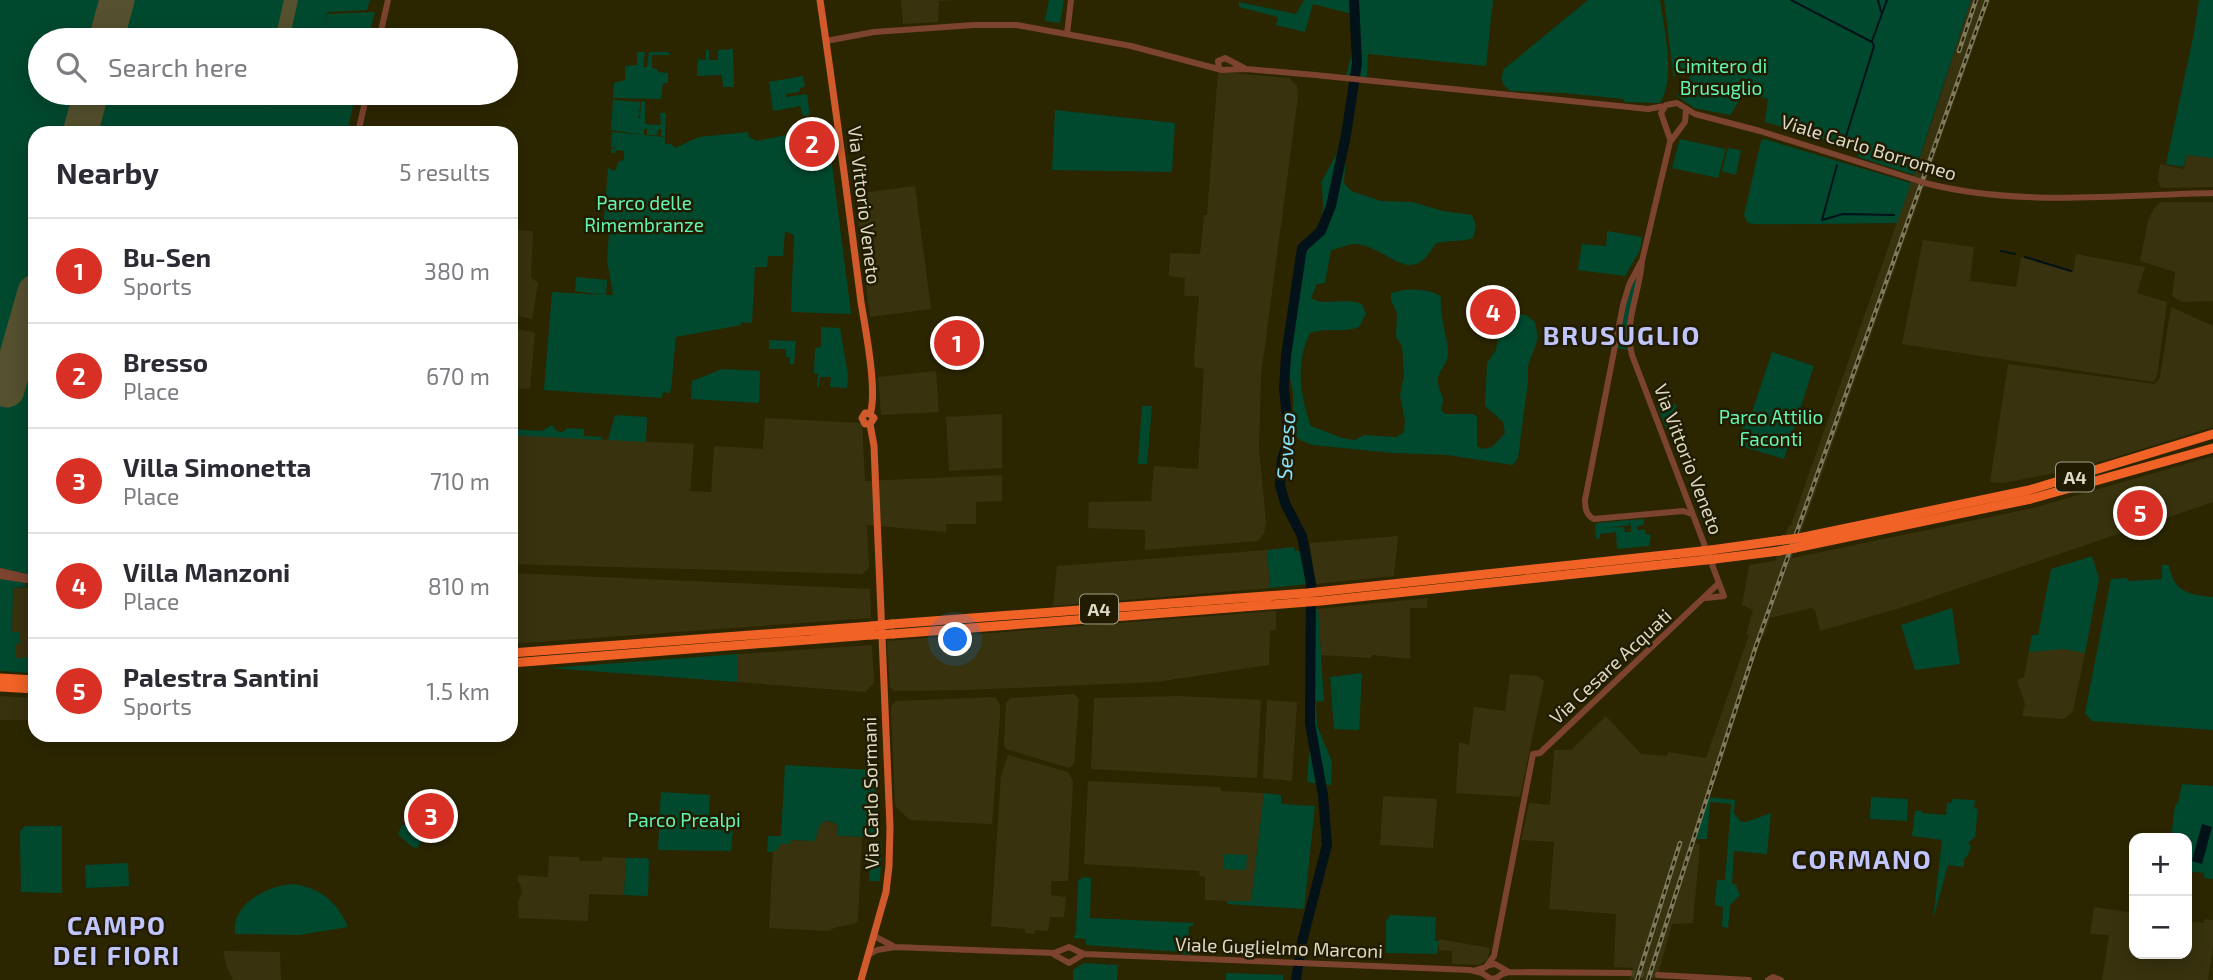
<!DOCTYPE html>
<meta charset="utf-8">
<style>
:root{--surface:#fff;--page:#f7f7f7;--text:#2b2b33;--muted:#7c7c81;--line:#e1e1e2;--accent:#d93025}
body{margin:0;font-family:"Exo 2",sans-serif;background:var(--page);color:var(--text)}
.controls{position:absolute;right:21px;bottom:21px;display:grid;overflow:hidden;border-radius:14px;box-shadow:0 4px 18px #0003}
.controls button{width:63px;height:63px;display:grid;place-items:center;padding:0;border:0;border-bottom:2px solid var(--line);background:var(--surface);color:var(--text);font:35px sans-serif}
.you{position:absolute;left:956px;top:640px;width:24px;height:24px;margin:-18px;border:5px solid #fff;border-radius:50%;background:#1a73e8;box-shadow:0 0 0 10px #1a73e833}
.badge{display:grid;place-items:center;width:46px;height:46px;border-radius:50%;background:var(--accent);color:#fff;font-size:23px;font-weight:700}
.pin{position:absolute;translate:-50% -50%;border:4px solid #fff;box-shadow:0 2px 7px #0006}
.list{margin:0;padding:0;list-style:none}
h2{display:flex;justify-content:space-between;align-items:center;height:91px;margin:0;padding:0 28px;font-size:30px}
h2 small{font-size:23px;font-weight:400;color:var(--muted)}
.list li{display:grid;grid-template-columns:46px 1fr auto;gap:21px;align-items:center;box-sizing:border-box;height:105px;padding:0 28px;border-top:2px solid var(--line)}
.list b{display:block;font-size:26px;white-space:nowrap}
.list p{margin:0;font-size:23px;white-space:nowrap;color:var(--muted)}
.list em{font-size:23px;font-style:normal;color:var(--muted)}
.icon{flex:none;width:38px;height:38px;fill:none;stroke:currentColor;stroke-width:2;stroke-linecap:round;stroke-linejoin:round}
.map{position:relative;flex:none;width:2213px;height:980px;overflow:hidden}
.search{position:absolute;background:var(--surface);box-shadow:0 4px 18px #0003;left:28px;top:28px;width:490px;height:77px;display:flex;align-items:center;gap:18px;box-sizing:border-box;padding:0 24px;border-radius:38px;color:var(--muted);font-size:26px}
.panel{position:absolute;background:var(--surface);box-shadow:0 4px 18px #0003;left:28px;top:126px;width:490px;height:616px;border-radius:21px}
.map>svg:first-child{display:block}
.built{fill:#38320e}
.green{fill:#00492e}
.water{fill:#031218}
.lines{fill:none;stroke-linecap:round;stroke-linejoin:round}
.stream{stroke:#031218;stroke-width:2}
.river{stroke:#031218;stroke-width:10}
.taxiway{stroke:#55502e;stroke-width:14}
.runway{stroke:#55502e;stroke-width:35}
.minor-tunnel{stroke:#46411d;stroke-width:6;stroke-dasharray:6 3;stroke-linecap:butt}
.minor{stroke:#7c432e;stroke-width:6}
.major{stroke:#d05a2c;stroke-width:7}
.highway{stroke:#f16226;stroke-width:9}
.rail-casing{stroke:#7e7a5b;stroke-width:4.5}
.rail{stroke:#211c01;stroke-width:2;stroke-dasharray:5;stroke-linecap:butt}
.minor-bridge{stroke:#7c432e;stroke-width:6}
.highway-bridge{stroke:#f16226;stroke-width:9}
.labels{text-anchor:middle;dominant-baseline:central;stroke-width:5;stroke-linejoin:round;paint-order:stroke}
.shield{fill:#211c01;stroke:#a4a08a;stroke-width:2}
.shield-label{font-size:18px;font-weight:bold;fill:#dcd9c4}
.park-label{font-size:19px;fill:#63f6b3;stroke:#211c01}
.street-label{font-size:19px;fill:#dcd9c4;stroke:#211c01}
.water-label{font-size:21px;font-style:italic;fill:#86e0fd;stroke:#211c01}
.district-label{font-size:26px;font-weight:bold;letter-spacing:2px;fill:#c0c5fe;stroke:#211c01}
</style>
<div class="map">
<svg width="2213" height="980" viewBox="0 0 2213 980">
<rect width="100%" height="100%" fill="#2c2600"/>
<path class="built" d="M901,0h52l-14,1 -1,21 -35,2z
M1971,0h19l-198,558 241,-50 180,-52v46l-313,106 -80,23 -5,-21 -4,-2 -41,10 -6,18 -3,-1 -67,207 6,3 -7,78 -21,1 -15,54 -27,2 3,-12 -19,-1 2,-53 -67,-5 5,-67 -33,-2 8,-37 21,2 4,-55h17l35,-34 35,38 26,2 1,-4 38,6 43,-123h-3l7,-25 -11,-5 7,-40 26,-4 14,-36h2l137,-391z
M1218,72l71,6 8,8 1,11 -37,278 -2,73 7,74 -2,11 -6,8 -113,9v-20l-57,-2 1,-26 62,-1 3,-35 44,3 6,-100 -9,-2 -1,-8 5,-63h-15l1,-18 -16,-2 1,-23 30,1 4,-39h3z
M2187,155l26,3v29l-52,1 -3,-8 2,-16 23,5z
M915,186l16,123 -61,8 -15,-123z
M2161,202h52v99l-31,1 -10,-6 3,-24 -35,-11 8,-40 6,-13z
M511,230l22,1 -2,46 7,6 -6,36 -21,-5z
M1923,240l51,7 -4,34 46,6 5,-30 52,15 3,-18 69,13 -8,26 30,9 -10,74 -3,6 -252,-38z
M2171,307l42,19v101l-136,42 -74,14 -13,-1 18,-118 147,20 5,-7z
M511,327l24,6 -5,56 -19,-1z
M936,371l3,41 -58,3 -3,-38z
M1002,414v54l-53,3 -3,-54z
M765,418l97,5 3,58 137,-6v26l-26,1v22h-30v8l-79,-7 2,43 -7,6 -351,-10v-129l183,9 -4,47 21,1 3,-46 49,3z
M1398,536l-4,40 -79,8 -5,-41z
M1267,550l3,38 -217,18 4,-40z
M511,573l359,16 1,29 -360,26z
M35,587v79l-6,-4 -14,-4v-14l6,-10 -9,-2 1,-44z
M1428,598l-1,10h-17v51l-38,-4 -2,3 -49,-3 -3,-46z
M1276,611v19l-6,1 -1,34 -113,17 -190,8 -73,1 -3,-4 -3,-46z
M872,645l2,38 -9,9 -128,-10 1,-28z
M2063,649l22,4 -12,58 -9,8 -42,-3 3,-12 -8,-24 7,-3 5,-25z
M1510,674l28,2 6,5 -24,116 -64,-4 3,-51 10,3 5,-38 31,4z
M1074,694l5,5 -5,65 -5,4 -63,-19 -2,-4 2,-42 4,-5z
M0,696l35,2v22h-35z
M1180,696l81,4 -4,78 -166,-9 3,-71z
M995,697l5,8v11l-8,108 -82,-4 -15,-14 -4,-100 5,-5z
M1267,700l39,3h-9l-5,78 -29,-3z
M1008,755l60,17 5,9 -5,100h-17v14l15,2 -2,20h-14l-2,14 -13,-1v4l-10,-1v-4l-34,-3 10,-150z
M1088,781l132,6 1,4 43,2 -13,109 -46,-2v-23l-5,-1 -1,-5 -115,-7z
M1383,796l54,3 -4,49 -53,-3z
M823,821h5l9,4 1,11 24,1 -4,83 -4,4 -18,3 -7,4 -60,-3 4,-78 6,-6 11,-4 26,1 1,-14z
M549,856l30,1 1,4h22v-4l24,1 -2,37 -35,-1 -1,27 -69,-3 -1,-16 4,-9 -2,-9 -2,-2v-7l30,2z
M2094,907l40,6v41h53v-33l17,2 1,-4 8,1v27l-5,33h-106l7,-45 -19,-1z
M1439,939l51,9 -2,11 -9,6 -27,-1v-13l-13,-1z
M223,951l57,1 1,28h-48l-6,-12z"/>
<path class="green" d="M0,0h105l-11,40h-54v53h39l-11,40h-33v117l-35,124z
M130,0h158l-9,40h-160z
M294,0h76l-3,10 -39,2 -4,15 4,-13 47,-2 -7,28h-84z
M1049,0h15l-4,23 -15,-2z
M1304,0h189l-7,66 -118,-12 -1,23 -21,-1 11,-43 -4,-2 2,-8 -3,-9 -39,-10 -8,28 -29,-7 2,-8 -39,-10v-5l57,12z
M1588,0h72c4,29 16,78 0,103l-36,-1v-3l-60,-6 -53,-2c-10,-6 -11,-12 -7,-22z
M1664,0h307l-57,175 -56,-18 1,-8 -94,-27 3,-23 -23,-7 -15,23 -36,-7 -17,-12 14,-21 -15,-11 -2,17z
M2199,0h14v158l-26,-3 -4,12 -17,-3 28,-131z
M733,49l1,38h-11l-1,-12 -25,1 1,-19 2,3h6v-10h3v10h9v-10z
M637,52h8l-2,15h4l2,-15h20v3h-17v13l5,1 1,3 10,1v10h-5l-2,16 -48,-1 1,-15 11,-3v-14l12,-1z
M803,76l2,11 -5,1 -1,4 -13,2v3l21,-3 3,21 -7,1 -3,-10 -27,5 -4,-29z
M104,93h165l-2,14 5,-14h84l-9,40h-254z
M613,100l27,2v7l-3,1 3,1 -1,5 -3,1 4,1 1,-17h4v23l16,1 -1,-12h6l-1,23h-4v-7l-3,1 -1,5h-10v-6h-3v6l-33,-5z
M1055,110l120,13 -3,49 -120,-2z
M612,132l53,5v7h6l4,4 24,-11 49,-5 1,5 8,4 39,-8 1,19 33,-4 21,166 -60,-2 3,-77 -9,-4 -2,25h-15l-1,11h-12l-3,56 -11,-1v3l-65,12 -5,52 -2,4 -6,-1 -1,6 -118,-8 8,-98 53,3 -30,-4 1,-14 31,3 -1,15h7l-6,-35 2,-27 -6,-1 5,-64 7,3 4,-10 5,-1v-9l-8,-1 -1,3h-4v-4l6,-1 -6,-1z
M1680,139l46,10 -8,29 -46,-10z
M1764,139l147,44 -14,40c-49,0 -97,2 -145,1l-5,-2 -3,-7 17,-74z
M1728,148l13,2 -5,25 -14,-4z
M1339,149l7,3 -2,31 7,8 30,10 31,1 31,9 29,4 4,11 -3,12c-13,5 -26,1 -38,6 -25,47 -48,0 -82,0 -7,1 -15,5 -22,6l-6,33 -8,1 -6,14c14,9 33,-1 51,6l4,10 -7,13c-16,6 -33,0 -49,6 -15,30 -10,63 1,93l31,12 13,2 9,-5 32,2 8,-5 1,-11 -5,-26 4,-20 -2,-29 -6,-9 1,-23 -6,-14v-7c18,-5 34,-5 50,3 -2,20 6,37 7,56 1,13 -12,19 -10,31 2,14 8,10 3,27l4,4h28l4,3v29l5,3 10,-2 13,-14 -2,-11 -18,-16 2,-43 9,-13 4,-26 4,-5 13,-5 9,1 9,7 3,16 -10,28v15l-10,77 -5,7 -66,-10 -54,-2 -81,-8 -12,-5 -7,-7v-41l-4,-19 11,-98 11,-39 10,-13 2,-14 -1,-28z
M1607,231l35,6 -2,13 -15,26 -47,-6 4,-26 24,2z
M1642,261l-14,72 3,17 -16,-2 11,-56z
M821,327l19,1 8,47 -1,13 -17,-1 1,-10h-11l-1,10h-2l1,-13 -4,-1 1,-25 6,-1z
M769,340l27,1 -2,23h-4v-7h-4v-8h-17z
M1772,352l42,14 -30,93 -47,-14 8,-25 4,1z
M722,369l38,2 -1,32 -68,-4 1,-18z
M35,378v198l-35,-8v-180l19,5 3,-8z
M1668,402l9,3 -7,24 -4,-1 -9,-22z
M1142,406h10l-5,58h-9z
M615,415l32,2 -1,25 -38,-2z
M552,425l5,6 5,1 6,-4 16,1v7l18,1 -1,3 -90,-5v-6l31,2z
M1644,519v6l-7,1 1,4h7v4l6,1 -2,11 -32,3 -1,-17 -16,2v4l-4,1 -1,-14 2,-2 32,-3v5l-22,3 17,-1 1,5h6l-1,-12z
M1294,547l1,4h6l7,33 -38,4 -3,-38z
M2092,556l7,23 -14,74 -22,-4 -34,3 3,-17h6l13,-66z
M2162,565h7c4,27 20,30 44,32v133l-121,-9 -7,-8 26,-134 16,-1 1,3 34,-2z
M0,578l26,5 -1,4 -12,1 -1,44h8v12h-5v14h13l7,8v7l-35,-2z
M1952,608l8,56 -45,6 -14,-45z
M1307,609h11l6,92 -8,1 1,23 15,37 -1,23 -24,-3 3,-40 -4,-39z
M738,654l-1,28 -187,-14z
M1362,673l-3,57 -25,-1 -4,-52z
M785,765l85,5 5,5 3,62 -40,-1 -1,-11c-15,-11 -20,3 -21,16l-25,-1 -1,4h-10l-1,4 -6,4h-6l1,-16h13z
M2182,784l31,2v93l-9,-1v-5l-17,-2v-33h-16l4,-33 3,-2z
M661,792l49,3 -2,34 25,2 -2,20 -73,-1z
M1264,793l17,2v9l34,2 -11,103 -77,-5v-3h24z
M1709,797l26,3 -1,13 6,8 6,1 25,-9 -4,41 -33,-3 -2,32 4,2 4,10 -10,10 -2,23 -6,-1 1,-20 -8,-2 2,-25h8l6,-76 -21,-2 -3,37h-12z
M1871,797l37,2 -1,22 -37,-2z
M1952,799l23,1 -1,8 4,1 -3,28 -7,6 3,3 -3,9 -4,4v8l-16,-2 -15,54 9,-79 -30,-4 3,-25 7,-1v3l24,2 1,-13 5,1z
M407,824l16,15 -6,9 -5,-1 -14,-13 4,-9z
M25,826h37v67l-41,-1 -1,-61z
M874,841l8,1 -2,39h-11l2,-35h3z
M1224,854l23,1 -1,15 -23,-1z
M626,858h21l2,3 -1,35 -24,-1z
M128,863l1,23 -43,2 -1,-23z
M1083,877l8,1 -1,40 104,5 -1,3h-4l-1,20 4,1 -1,8 -10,-1v-2l-95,-7v-6l-13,-1 3,-5 2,-52z
M293,884c27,4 44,17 55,43l-49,8 -64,-1c-5,-29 33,-49 58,-50z
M1390,915l46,2 -1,24h4l-2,13 -51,-1v-32z
M1084,963l34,2 -1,15h-44v-10z
M1226,973l57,2v5h-57z"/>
<path class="water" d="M2202,824l10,3 -10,37 -10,-3z"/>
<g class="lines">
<path class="stream" d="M1791,0l81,42 2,4 -31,100
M1878,0l3,12
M1872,41l15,-41
M1837,165l-15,55 21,-6 51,1
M2001,251l14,3
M2025,257l46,14"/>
<path class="river" d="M1296,980l6,-38 25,-97 -4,-50 -13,-71 1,-140 -9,-48 -17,-33 -5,-18 2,-26 7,-21 -5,-50 2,-32 16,-108 19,-17 10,-25 15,-71 11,-72 -3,-63"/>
<path class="taxiway" d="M282,40l9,-40"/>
<path class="runway" d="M106,40l11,-40
M80,133l11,-40
M7,390l28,-98"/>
<path class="minor-tunnel" d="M1629,973l29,2"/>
<path class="minor" d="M1067,34l4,-34
M379,40l9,-40
M826,41l48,-9 100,-7h43l114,21 91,24 24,-1 69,6 333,34 17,-3
M1219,68l-1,-7 7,-3 19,10
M1686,110l-1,12 -15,20 -28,119c-2,31 -19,63 -10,94l92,241 -18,2
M358,133l9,-40
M1670,139l-9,-26 5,-8 11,-2 18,11 65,17 153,48
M1925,183c93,24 193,12 288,10
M1641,262l-12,23 -6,20 -38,195c0,8 1,15 9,19l89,-8 9,3
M0,571l35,8
M0,576l26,4
M874,936l19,10
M1053,954l16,9 15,-9
M868,955l9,-5 18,-3 159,6 15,-6 15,7 386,16 12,3 9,6 5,-1
M1489,965l6,-1 14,8
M1476,970l10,-3 8,-11 39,-202 7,-1 179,-170
M1658,975l91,5
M1494,980l8,-6 7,-2 120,1
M1768,980l5,-3 8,3"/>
<path class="major" d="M820,0c15,101 28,201 41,302 4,25 17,90 9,112l4,4 -4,6
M870,424h-5l-3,-6 3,-5 5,1
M861,980l25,-88 3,-26 1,-39 -16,-381 -4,-22"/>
<path class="highway" d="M1799,538l230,-48 184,-56
M1795,548l236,-49 182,-51
M1711,550l72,-10
M1715,559l64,-8
M892,624l415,-31 395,-42
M893,634l428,-33 385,-41
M511,653l361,-27
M511,663l360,-28
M0,678l35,2
M0,687l35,2"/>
<g class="rail-casing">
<path id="rail" d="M1959,51l17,-51
M1637,980l43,-137
M1648,980l108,-334 231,-646"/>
</g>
<use href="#rail" class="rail"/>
<path class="minor-bridge" d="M1913,179l12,4"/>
<path class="highway-bridge" d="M1783,540l16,-2
M1702,551l9,-1
M1779,551l16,-3
M1706,560l9,-1
M872,626l20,-2
M871,635l22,-1"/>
</g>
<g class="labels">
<g class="shield">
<rect x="2056" y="462.5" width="38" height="29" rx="5"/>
<rect x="1080" y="594.5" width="38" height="29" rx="5"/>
</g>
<g class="shield-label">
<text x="2075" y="477">A4</text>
<text x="1099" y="609">A4</text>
</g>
<g class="park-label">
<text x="1721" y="65">Cimitero di<tspan x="1721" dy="22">Brusuglio</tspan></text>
<text x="644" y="202">Parco delle<tspan x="644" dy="22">Rimembranze</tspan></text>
<text x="1771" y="416">Parco Attilio<tspan x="1771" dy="22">Faconti</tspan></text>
<text x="684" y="819">Parco Prealpi</text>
</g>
<g class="street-label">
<text transform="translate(1869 147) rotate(17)">Viale Carlo Borromeo</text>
<text transform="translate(865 205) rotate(83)">Via Vittorio Veneto</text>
<text transform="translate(1689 459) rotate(69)">Via Vittorio Veneto</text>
<text transform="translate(1610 666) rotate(-43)">Via Cesare Acquati</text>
<text transform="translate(870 793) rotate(-91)">Via Carlo Sormani</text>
<text transform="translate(1279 947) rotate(2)">Viale Guglielmo Marconi</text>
</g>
<g class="water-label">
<text transform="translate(1285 446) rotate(-87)">Seveso</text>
</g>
<g class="district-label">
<text x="1622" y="334">BRUSUGLIO</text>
<text x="1862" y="858">CORMANO</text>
<text x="117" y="924">CAMPO<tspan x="117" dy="30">DEI FIORI</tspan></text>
</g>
</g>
</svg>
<div class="controls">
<button>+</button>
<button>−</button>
</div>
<div class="you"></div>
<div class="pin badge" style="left:957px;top:343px">1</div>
<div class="pin badge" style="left:812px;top:144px">2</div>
<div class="pin badge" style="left:431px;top:816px">3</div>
<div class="pin badge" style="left:1493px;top:312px">4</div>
<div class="pin badge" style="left:2140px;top:513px">5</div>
<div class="search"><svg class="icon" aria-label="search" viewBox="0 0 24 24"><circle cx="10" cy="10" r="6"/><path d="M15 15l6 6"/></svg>Search here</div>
<section class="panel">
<h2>Nearby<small>5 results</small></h2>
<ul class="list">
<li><span class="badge">1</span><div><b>Bu-Sen</b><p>Sports</p></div><em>380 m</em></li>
<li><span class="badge">2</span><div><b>Bresso</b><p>Place</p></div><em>670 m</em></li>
<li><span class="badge">3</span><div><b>Villa Simonetta</b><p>Place</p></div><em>710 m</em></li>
<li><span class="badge">4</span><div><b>Villa Manzoni</b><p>Place</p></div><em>810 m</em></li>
<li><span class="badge">5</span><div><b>Palestra Santini</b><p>Sports</p></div><em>1.5 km</em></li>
</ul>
</section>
</div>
